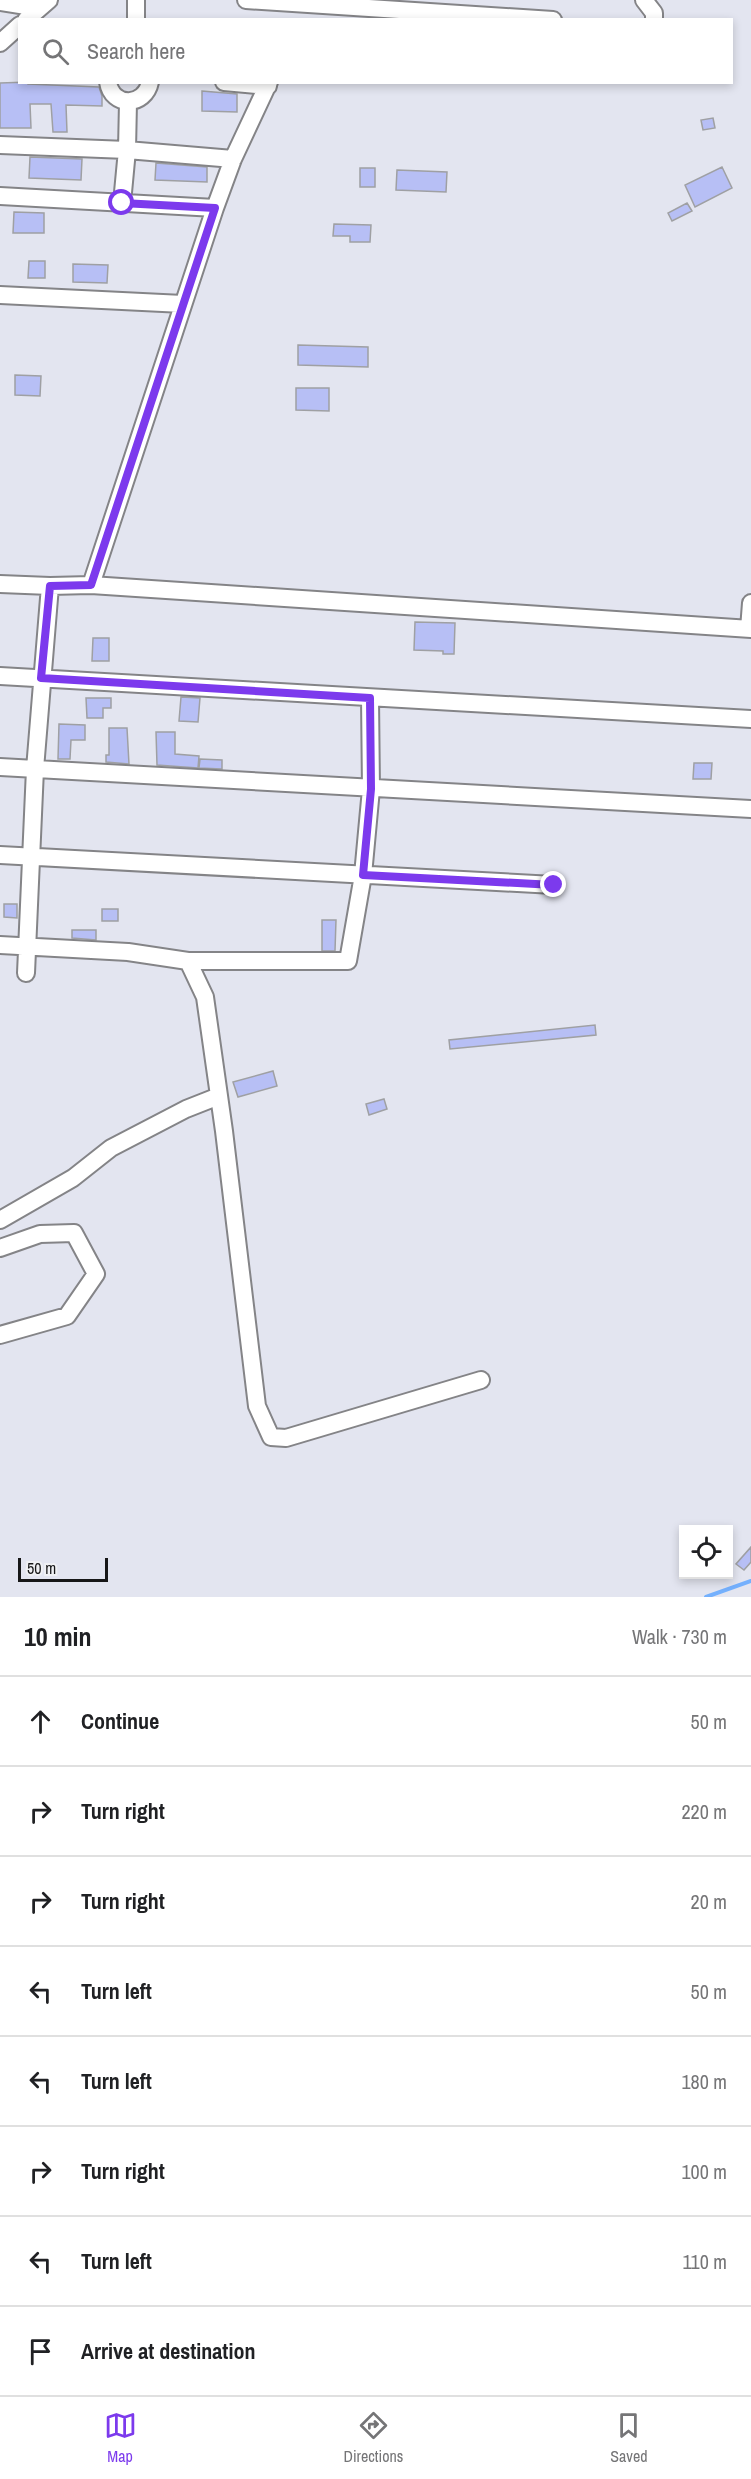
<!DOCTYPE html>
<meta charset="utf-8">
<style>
:root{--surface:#fff;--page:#f6f6f6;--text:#202124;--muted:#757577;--line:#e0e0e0;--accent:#7c3aed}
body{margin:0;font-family:"Archivo Narrow",sans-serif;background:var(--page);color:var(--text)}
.controls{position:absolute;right:18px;bottom:18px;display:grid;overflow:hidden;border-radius:0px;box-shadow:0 3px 9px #0003}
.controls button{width:54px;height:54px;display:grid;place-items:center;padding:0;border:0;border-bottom:2px solid var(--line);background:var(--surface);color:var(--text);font:30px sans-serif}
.scale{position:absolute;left:18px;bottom:15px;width:90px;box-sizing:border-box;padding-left:6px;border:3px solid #171718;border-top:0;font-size:16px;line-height:21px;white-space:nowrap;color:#171718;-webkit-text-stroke:4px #f0f1f4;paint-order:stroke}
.stop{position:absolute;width:18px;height:18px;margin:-14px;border:4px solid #7c3aed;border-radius:50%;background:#fff}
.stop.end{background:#7c3aed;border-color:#fff;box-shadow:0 2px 6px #0008}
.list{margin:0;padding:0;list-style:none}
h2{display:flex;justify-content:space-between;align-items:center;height:78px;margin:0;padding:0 24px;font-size:26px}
h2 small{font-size:20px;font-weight:400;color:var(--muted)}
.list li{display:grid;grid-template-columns:39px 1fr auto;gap:18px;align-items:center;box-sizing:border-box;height:90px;padding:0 24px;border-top:2px solid var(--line)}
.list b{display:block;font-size:22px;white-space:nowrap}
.list em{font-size:20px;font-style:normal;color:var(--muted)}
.icon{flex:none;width:33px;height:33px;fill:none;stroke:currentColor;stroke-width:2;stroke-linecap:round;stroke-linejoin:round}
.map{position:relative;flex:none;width:751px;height:1597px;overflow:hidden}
.search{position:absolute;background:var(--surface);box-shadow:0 3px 9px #0003;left:18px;right:18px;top:18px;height:66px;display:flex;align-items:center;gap:15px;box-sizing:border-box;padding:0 21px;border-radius:0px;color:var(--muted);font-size:22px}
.sheet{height:798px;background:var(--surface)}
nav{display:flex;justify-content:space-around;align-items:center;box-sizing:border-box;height:84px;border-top:2px solid var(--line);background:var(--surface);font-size:16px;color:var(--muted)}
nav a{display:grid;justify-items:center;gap:3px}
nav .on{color:var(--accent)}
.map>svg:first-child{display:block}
.built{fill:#e3e5f0;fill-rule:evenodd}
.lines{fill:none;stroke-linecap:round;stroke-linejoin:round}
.stream{stroke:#74b0fd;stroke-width:4}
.building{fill:#b7bff5;stroke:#9fa0a3;stroke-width:1.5}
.minor-casing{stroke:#848487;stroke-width:20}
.minor{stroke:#fff;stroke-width:16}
.route{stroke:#7c3aed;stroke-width:8}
</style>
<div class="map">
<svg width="751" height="1597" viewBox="0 0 751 1597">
<rect width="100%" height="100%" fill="#f0f1f4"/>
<path class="built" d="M0,0h751v1597h-751zM20,20h712v62h-712zM684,1530h44v44h-44z"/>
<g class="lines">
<path class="stream" d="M706,1597l45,-16"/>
</g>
<path class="building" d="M28,82v2l71,3 3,9v10l-36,-1 1,27h-14l-2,-28h-21l1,24h-31v-45z
M202,91l35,3v18l-35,-1z
M713,118l2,10 -12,2 -2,-10z
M30,157l52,2 -1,21 -52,-2z
M156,163l51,4v15l-52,-2z
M722,167l10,21 -37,19 -10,-22z
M360,168h15v19h-15z
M397,170l50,2 -1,20 -50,-2z
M687,203l5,8 -20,10 -4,-8z
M14,212l30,1v20h-31z
M334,224l37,1 -1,17h-20v-6h-17z
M29,261h16v17h-17z
M73,264l35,1 -1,18 -34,-1z
M298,345l70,2v20l-70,-2z
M15,375l26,1 -1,20 -25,-1z
M296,388h33v23l-33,-1z
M415,622l40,1 -1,31h-11v-3l-29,-1z
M93,638h16v23h-17z
M181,697l19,1 -2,24 -19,-1z
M86,698h25v10h-8v10h-16z
M59,724l26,1v15h-14l-1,19h-12z
M109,728h18l2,36 -23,-2v-7h3z
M156,732h19v22l24,2 -1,12 -41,-3z
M200,759l22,1v9l-23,-1z
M694,763h18l-1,16h-18z
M4,904h13v14l-13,-1z
M102,909h16v12h-16z
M322,920h14l-1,31h-13z
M72,930h24v10l-24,-2z
M595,1025l1,10 -146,14 -1,-9z
M273,1071l4,15 -39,11 -5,-15z
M384,1099l3,10 -18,6 -3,-11z
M751,1547v15l-7,8 -8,-6z"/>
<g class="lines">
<g class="minor-casing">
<path id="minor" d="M246,0l307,20
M644,0l10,13v7
M0,2l39,6
M26,20l23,-20
M136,20v-20
M0,43l20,-18
M108,82c4,26 37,25 42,0
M224,82l44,4
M0,145l127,5 106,9
M0,196l215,12
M122,203l5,-53 1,-48
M0,295l183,9
M0,584l50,2 41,-1 660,44
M91,585l124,-377 18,-49 36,-77
M749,629l2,-26
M0,676l751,43
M0,767l751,42
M0,855l554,30
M0,945l128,7 60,9h160l15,-86 8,-86 -1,-91
M188,961l17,36 19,134 33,275 14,31 15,1 195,-58
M26,973l9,-204 15,-183
M0,1220l73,-42 38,-30 75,-39 33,-13
M0,1248l40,-14 34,-1 22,41 -29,42 -67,19"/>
</g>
<use href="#minor" class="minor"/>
</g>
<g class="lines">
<path class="route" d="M122,203l93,5 -124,377 -41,1 -9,92 329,20 1,91 -8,86 191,10"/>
</g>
</svg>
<div class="controls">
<button><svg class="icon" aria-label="locate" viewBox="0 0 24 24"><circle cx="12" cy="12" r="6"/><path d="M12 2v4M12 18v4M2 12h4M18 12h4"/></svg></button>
</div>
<div class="scale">50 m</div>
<div class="stop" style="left:122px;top:203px"></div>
<div class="stop end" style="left:554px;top:885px"></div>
<div class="search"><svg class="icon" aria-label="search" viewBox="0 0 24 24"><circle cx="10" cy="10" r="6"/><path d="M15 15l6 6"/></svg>Search here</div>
</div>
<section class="sheet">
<h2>10 min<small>Walk · 730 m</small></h2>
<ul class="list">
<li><svg class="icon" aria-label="ahead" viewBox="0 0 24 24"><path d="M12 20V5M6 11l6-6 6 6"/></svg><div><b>Continue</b></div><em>50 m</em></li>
<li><svg class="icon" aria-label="right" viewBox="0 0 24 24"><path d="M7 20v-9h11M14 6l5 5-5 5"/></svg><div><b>Turn right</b></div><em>220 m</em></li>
<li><svg class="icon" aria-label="right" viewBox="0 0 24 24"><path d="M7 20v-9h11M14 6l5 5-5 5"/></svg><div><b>Turn right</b></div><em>20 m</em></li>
<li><svg class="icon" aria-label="left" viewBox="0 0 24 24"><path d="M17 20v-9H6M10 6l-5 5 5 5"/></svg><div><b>Turn left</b></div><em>50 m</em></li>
<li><svg class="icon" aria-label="left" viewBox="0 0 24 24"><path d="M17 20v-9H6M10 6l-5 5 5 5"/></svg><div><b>Turn left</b></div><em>180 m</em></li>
<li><svg class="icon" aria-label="right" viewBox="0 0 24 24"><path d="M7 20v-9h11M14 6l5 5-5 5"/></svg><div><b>Turn right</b></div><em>100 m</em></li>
<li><svg class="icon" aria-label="left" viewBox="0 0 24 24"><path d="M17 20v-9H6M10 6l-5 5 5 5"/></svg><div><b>Turn left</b></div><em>110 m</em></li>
<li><svg class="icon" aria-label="arrive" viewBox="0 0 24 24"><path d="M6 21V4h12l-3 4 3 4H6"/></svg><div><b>Arrive at destination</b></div></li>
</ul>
</section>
<nav>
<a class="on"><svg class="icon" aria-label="map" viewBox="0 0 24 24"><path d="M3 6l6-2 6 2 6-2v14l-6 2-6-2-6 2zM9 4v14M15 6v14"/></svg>Map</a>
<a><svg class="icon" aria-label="directions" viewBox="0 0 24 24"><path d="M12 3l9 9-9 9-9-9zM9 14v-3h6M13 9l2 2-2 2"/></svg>Directions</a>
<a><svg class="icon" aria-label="saved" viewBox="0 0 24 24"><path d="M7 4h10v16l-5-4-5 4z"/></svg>Saved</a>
</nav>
